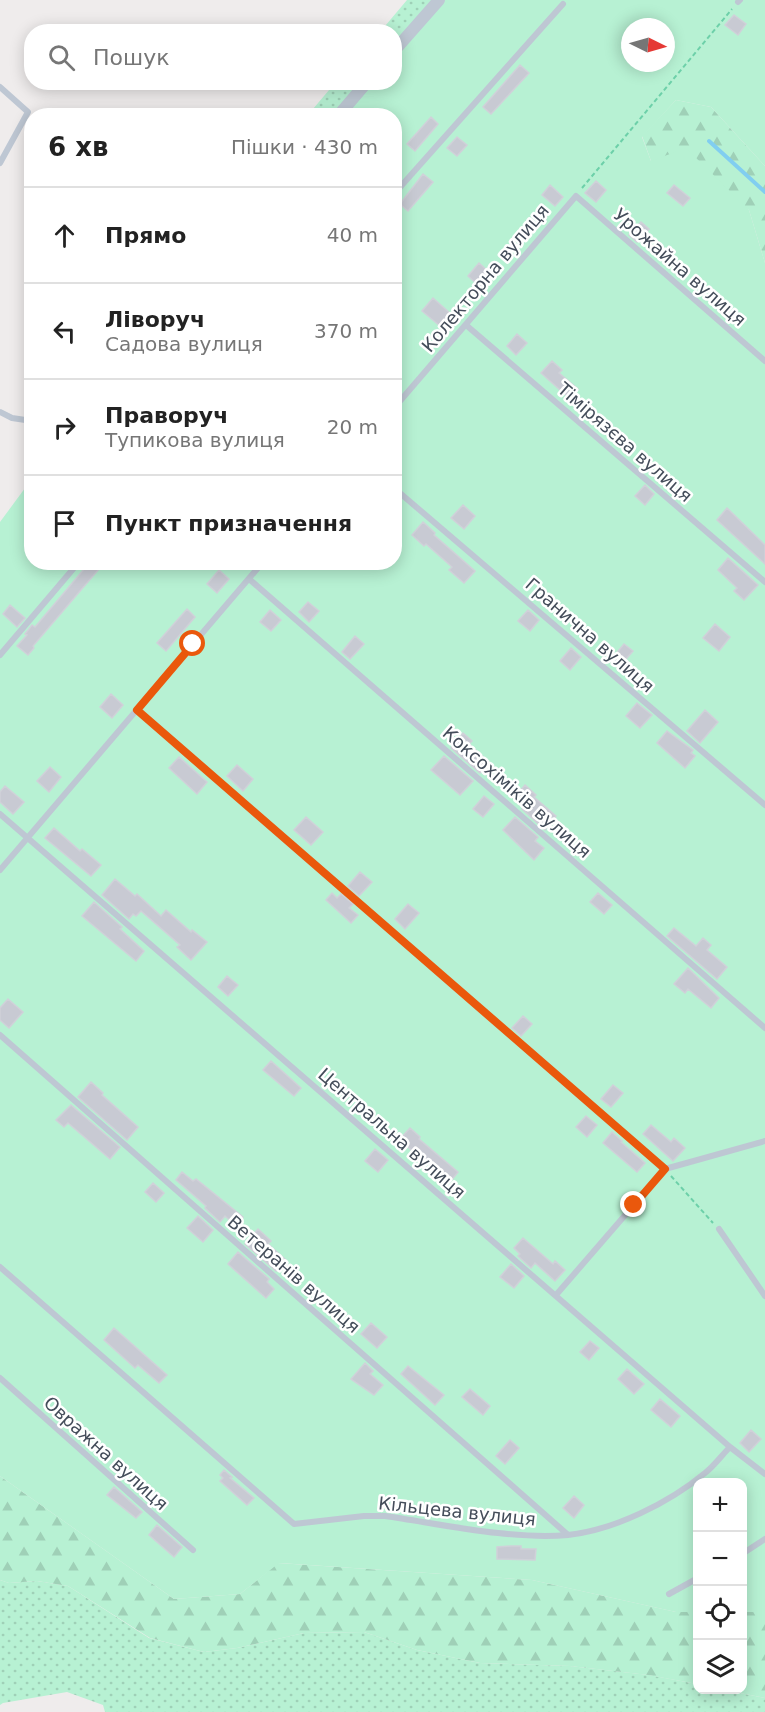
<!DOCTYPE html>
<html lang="uk">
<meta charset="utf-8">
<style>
:root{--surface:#fff;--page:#f2f2f2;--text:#222;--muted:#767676;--line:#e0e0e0}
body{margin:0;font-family:"DejaVu Sans",sans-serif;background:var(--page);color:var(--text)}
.controls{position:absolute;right:18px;bottom:18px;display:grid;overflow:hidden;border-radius:12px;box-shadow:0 3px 15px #0003}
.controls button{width:54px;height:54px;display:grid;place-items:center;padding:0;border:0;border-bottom:2px solid var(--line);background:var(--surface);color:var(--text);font:30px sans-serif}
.compass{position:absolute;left:621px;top:18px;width:54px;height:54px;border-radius:50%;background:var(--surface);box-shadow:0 3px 15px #0003;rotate:95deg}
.stop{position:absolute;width:18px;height:18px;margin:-14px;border:4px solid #ea580c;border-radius:50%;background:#fff}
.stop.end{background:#ea580c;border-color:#fff;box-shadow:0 2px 6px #0008}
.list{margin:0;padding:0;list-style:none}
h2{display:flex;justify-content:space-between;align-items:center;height:78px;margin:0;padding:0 24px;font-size:26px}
h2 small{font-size:20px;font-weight:400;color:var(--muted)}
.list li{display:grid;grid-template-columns:39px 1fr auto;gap:18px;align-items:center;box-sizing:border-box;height:96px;padding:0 24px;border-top:2px solid var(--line)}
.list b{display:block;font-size:22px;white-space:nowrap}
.list p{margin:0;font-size:20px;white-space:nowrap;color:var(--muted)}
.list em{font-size:20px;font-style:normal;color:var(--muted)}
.icon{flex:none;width:33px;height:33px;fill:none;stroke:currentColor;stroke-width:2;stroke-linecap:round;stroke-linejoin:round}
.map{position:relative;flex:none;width:765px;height:1712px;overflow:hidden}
.search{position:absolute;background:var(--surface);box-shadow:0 3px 15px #0003;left:24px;top:24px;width:378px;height:66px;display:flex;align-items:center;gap:15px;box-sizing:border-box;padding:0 21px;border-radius:24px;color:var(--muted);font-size:22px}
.panel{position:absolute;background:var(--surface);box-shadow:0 3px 15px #0003;left:24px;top:108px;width:378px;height:462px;border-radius:24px}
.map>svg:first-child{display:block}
.grass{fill:url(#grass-dots)}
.forest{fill:url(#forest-firs)}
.garden{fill:#b7f1d3;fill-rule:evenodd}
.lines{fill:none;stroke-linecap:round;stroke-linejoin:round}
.stream{stroke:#81cef0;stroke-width:4}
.building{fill:#c8cad3;stroke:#d0d1d9;stroke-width:1.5}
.path{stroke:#6dd0a9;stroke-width:2;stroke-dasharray:4.5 3;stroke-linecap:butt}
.lane{stroke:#bec7d3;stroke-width:6}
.street{stroke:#bec7d3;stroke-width:12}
.route{stroke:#ea580c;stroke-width:8}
.labels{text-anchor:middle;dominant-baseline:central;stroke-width:5;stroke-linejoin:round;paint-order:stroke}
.street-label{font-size:18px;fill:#444d5a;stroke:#fff}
</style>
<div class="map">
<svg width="765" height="1712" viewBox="0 0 765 1712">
<defs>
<pattern id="grass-dots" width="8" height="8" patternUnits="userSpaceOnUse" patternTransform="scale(1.5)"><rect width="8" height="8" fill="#b7f1d3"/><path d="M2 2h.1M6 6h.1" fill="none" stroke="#9fd0b7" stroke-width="1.8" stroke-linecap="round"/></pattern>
<pattern id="forest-firs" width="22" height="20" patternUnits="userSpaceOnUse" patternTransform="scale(1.5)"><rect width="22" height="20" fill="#b7f1d3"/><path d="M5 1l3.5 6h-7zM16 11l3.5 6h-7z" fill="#9fd0b7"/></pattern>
</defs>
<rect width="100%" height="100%" fill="#efecec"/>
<path class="grass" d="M407,0h32l-44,51 -1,-19h-14z
M335,83h32l-29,32 -31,1z
M0,1580l9,3 28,-2 31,5 81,52 55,14 33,-4 67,-15 60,-1 53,18 63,13 90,3 79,9 48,9 1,6h26l41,8v14h-660l-2,-7 -36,-13 -64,11 -3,2z"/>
<path class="forest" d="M676,100l35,7 54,59v97l-16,-53 -98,-49 -9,-25z
M0,1476l174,123 66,-5 38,-31 254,17 144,32h21v72l-49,-9 -78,-9 -90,-3 -63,-13 -53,-18 -60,1 -67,15 -33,4 -54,-14 -82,-52 -31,-5 -28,2 -9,-3z
M743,1612h22v86l-41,-8h18z"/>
<path class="garden" d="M439,0h326v166l-54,-59 -35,-7 -34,37 9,24 35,-13 63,62 16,53v1349h-22l-1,-130h-44l-1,130h-21l-144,-32 -253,-17 -39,31 -66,5 -174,-123v-954l31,-42 1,82h362v-446l-56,-1 29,-32 27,-1 1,-31zM630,27h36v36h-36z"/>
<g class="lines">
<path class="stream" d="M709,141l56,51"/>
</g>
<path class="building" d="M734,15l12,9 -8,11 -13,-10z
M520,65l9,8 -38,41 -8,-7z
M431,117l7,7 -23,27 -8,-7z
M457,137l10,8 -10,11 -10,-8z
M423,174l10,8 -25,29 -8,-7z
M596,181l10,9 -10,12 -11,-9z
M550,185l13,12 -8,9 -13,-11z
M674,185l16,13 -7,8 -16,-13z
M641,222l8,7 -12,13 -8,-7z
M479,263l12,11 -11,13 -12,-11z
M433,298l18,16 -11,12 -18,-15z
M517,334l10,9 -11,12 -9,-9z
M552,361l10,9 -3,3 19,16 -9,9 -28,-25z
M645,485l9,9 -9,11 -10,-9z
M463,505l12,11 -11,13 -13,-11z
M727,508l38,37v19l-48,-44z
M423,522l12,11 -1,2 41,36 -11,12 -15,-13 3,-3 -26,-23 -2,2 -12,-11z
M728,558l30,27 -14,15 -10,-9 3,-3 -19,-18z
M90,562h15l-72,84 1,2 -6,7 -11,-9 10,-11 -2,-1 7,-9 3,2z
M219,570l10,9 -12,14 -10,-9z
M308,602l11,9 -10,11 -10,-10z
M10,605l15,13 -8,9 -14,-13z
M187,609l8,8 -29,34 -9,-8z
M270,610l11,10 -10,11 -11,-9z
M528,610l11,10 -9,11 -12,-10z
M715,624l15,13 -11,14 -16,-13z
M355,636l9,8 -14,15 -8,-7z
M624,644l9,7 -15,17 -8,-7z
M571,648l10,9 -11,13 -10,-9z
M111,694l12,11 -11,13 -12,-11z
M637,703l15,12 -12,13 -14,-12z
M705,710l13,12 -18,21 -13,-12z
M667,731l26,19 -2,3 4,3 -10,12 -28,-25z
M463,733l9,8 -3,3 20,18 -9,11 -29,-25z
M444,756l29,25 -13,14 -29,-25z
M179,757l28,25 -10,12 -28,-26z
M237,765l16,14 -10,12 -16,-15z
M50,767l11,10 -12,15 -12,-11z
M525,785l11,10 -2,2 22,19 -11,14 -23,-21 2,-2 -10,-9z
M5,786l19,16 -11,12 -13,-12v-10z
M484,796l10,8 -11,13 -10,-8z
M306,817l17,15 -12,13 -17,-15z
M515,817l23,20 -3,4 9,7 -10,12 -31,-30z
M54,828l26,23 2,-2 19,16 -10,11 -46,-38z
M360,872l12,10 -13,14 -11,-10z
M115,879l20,17 2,-2 24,22 5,-6 25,22 1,-2 15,12 -16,18 -14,-13 3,-2 -39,-34 -5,5 -3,-2 -4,5 -27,-24z
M332,893l5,5 4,-4 12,10 -4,4 9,7 -7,8 -25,-23z
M598,893l14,12 -8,9 -14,-12z
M94,902l28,25 -2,2 24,22 -8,10 -54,-45z
M408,904l11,9 -14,16 -10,-10z
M674,928l22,18 7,-8 8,7 -4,5 20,17 -10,12 -50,-43z
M688,968l31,30 -8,10 -23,-19 -3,4 -11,-9z
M227,976l11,9 -10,11 -10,-9z
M8,999l15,13 -14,16 -9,-8v-12z
M523,1016l9,8 -11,12 -9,-8z
M271,1061l30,27 -7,8 -31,-26z
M91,1082l12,11 -1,2 36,32 -11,13 -49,-43z
M613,1085l10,8 -12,14 -10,-8z
M71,1105l49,42 -10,12 -42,-36 -4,4 -8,-7z
M586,1116l11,9 -10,12 -11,-10z
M651,1125l20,17 3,-4 11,10 -12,13 -30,-27z
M410,1128l10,9 -1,2 39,33 -8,10 -25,-22 -2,2 -23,-23z
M612,1132l10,9 -1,1 24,21 -8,9 -34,-29z
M375,1149l13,11 -10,12 -13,-11z
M182,1172l11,9 3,-2 47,38 -7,9 -11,-10 -5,6 -15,-14 1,-2 -30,-26z
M153,1183l11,10 -8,9 -11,-10z
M198,1216l15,14 -10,12 -16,-14z
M258,1229l13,12 -3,3 18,16 -10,11 -31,-27z
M523,1238l30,26 2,-3 10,9 -10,11 -20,-18 -4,5 -13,-12 2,-2 -6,-6z
M238,1252l31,27 -2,3 7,7 -8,9 -38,-34z
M511,1264l13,12 -10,12 -14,-11z
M371,1323l16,14 -10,11 -16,-14z
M114,1328l53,47 -8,8 -21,-18 -3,3 -31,-28z
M590,1341l9,7 -10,12 -9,-8z
M365,1363l8,8 -3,3 13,11 -9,10 -23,-16z
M408,1366l36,29 -9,10 -34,-31z
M627,1369l17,15 -10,10 -16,-15z
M470,1389l20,17 -7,9 -21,-18z
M660,1399l20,17 -9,11 -20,-17z
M751,1430l10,9 -12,13 -9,-9z
M510,1440l9,8 -14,16 -9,-8z
M224,1470l8,7 -2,1 24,20 -7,7 -27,-24 3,-3 -3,-3z
M114,1487l28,25 -6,6 -29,-23z
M574,1496l10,9 -10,13 -11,-10z
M157,1525l25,22 -8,10 -25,-22z
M511,1546h10v3h15l-1,11 -38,-1v-12z"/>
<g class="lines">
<path class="path" d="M582,188l150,-179
M671,1176l42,47"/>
<path class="lane" d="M738,2l2,-2
M0,87l28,25 -28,51
M394,194l169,-190
M466,325l299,257
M394,408l182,-212 189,165
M0,412l12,6 20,3
M394,488l371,317
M249,579l516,449
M0,655l79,-93
M137,710l528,459
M0,814l730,633 35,27
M0,870l263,-308
M0,1035l567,499
M719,1229l46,67
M0,1267l294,257 70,-8h21c56,8 126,24 183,19 46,-5 101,-32 137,-62 9,-7 17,-18 25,-26
M556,1295l109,-126 100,-28
M0,1378l193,172
M742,1554l23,-15
M669,1594l29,-16"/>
<path class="street" d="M394,51l45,-51
M338,116l29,-34"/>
</g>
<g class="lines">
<path class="route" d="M193,644l-56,66 528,459 -31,36"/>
</g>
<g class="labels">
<g class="street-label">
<text transform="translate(680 267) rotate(41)">Урожайна вулиця</text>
<text transform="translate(485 278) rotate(-50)">Колекторна вулиця</text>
<text transform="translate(625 442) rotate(41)">Тімірязєва вулиця</text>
<text transform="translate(590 635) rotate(41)">Гранична вулиця</text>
<text transform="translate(517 792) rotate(41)">Коксохіміків вулиця</text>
<text transform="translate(392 1133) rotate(41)">Центральна вулиця</text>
<text transform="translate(294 1274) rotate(41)">Ветеранів вулиця</text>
<text transform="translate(106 1453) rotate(42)">Овражна вулиця</text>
<text transform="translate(457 1511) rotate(6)">Кільцева вулиця</text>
</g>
</g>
</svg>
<div class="controls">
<button>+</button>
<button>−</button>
<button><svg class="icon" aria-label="locate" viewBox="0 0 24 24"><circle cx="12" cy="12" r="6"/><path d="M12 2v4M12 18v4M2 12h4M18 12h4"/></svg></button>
<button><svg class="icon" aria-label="layers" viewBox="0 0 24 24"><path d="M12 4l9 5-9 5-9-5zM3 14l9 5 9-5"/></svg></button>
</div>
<svg class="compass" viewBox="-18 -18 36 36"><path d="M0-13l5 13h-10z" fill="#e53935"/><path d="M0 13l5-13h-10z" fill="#767676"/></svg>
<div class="stop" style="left:193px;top:644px"></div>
<div class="stop end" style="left:634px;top:1205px"></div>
<div class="search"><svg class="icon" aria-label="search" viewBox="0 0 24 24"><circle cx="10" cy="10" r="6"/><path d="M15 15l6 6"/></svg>Пошук</div>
<section class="panel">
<h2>6 хв<small>Пішки · 430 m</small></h2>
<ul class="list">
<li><svg class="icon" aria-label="ahead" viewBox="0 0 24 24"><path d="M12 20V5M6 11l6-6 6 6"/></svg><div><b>Прямо</b></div><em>40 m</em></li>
<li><svg class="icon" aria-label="left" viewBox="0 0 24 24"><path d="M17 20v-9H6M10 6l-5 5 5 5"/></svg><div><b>Ліворуч</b><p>Садова вулиця</p></div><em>370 m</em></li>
<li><svg class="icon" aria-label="right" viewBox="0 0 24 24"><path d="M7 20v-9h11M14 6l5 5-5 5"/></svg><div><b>Праворуч</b><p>Тупикова вулиця</p></div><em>20 m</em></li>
<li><svg class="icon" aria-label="arrive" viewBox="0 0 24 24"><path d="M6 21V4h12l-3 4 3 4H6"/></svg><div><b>Пункт призначення</b></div></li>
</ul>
</section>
</div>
